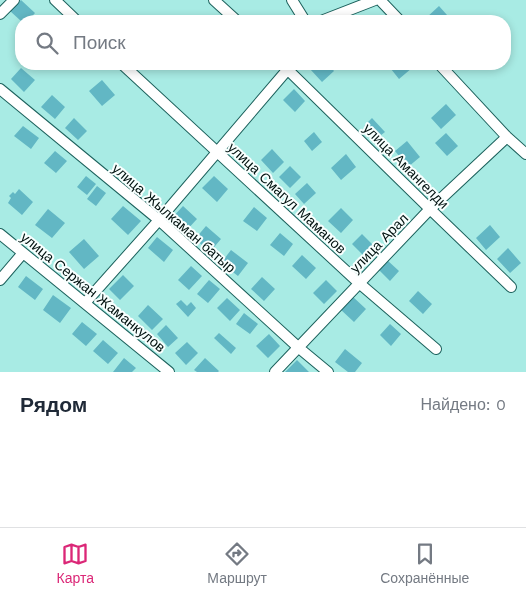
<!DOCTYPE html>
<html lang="ru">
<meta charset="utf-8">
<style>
:root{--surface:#fff;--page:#f6f6f7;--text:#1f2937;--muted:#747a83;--line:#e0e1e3;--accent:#db2777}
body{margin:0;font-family:"Work Sans",sans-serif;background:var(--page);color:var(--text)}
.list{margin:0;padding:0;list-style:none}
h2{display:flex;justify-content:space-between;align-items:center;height:65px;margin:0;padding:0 20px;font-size:21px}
h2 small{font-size:16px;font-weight:400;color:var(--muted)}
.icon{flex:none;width:28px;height:28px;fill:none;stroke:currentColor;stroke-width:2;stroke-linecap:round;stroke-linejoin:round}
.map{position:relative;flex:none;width:526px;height:372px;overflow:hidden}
.search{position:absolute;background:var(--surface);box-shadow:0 2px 8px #0003;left:15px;right:15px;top:15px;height:55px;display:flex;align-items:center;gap:12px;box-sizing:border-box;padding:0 18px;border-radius:20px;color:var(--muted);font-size:19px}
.sheet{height:155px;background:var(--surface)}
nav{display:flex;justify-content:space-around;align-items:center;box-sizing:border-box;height:70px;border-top:1px solid var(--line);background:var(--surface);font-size:14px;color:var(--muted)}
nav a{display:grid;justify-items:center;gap:2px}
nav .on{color:var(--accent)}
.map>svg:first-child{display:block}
.building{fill:#62b7c4}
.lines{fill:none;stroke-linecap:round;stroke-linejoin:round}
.minor-casing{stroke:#1c615c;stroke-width:12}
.minor{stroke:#fff;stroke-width:10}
.labels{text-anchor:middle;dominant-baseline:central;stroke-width:4;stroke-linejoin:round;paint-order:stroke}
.street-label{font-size:14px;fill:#00110f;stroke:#f8fffe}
</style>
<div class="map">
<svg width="526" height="372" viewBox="0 0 526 372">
<rect width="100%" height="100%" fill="#a8ebe4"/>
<path class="building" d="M21,0l14,13 -7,8h-7l-11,-10z
M439,6l8,9 -6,6h-12l-3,-3z
M316,64h12l6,7 -12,11 -12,-13z
M387,64h22l3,4 -13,11z
M21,68l14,12 -11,12 -13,-13z
M102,80l13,15 -13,11 -13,-15z
M294,89l11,12 -10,11 -12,-12z
M52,95l13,12 -10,12 -14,-12z
M446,104l10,11 -15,14 -10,-11z
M74,118l13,13 -9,9 -13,-12z
M372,118l13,14 -9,7 -12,-13z
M23,126l16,12 -8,11 -17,-13z
M314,132l8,10 -10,9 -8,-10z
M446,133l12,13 -11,10 -12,-13z
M407,141l13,16 -12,10 -13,-16z
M272,149l12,13 -11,11 -12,-13z
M55,151l12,10 -11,12 -12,-10z
M346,154l10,13 -15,13 -10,-12z
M290,166l11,11 -11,11 -11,-11z
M86,176l10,8 -9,11 -10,-8z
M214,176l14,13 -11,13 -15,-14z
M307,183l9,10 -12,11 -9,-10z
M97,186l9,7 -10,13 -9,-7z
M19,189l14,13 -11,13 -14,-12 3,-5 -2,-2 4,-4 2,2z
M123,206l18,15 -13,14 -17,-16z
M183,206l14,13 -12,13 -14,-13z
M254,207l13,11 -10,13 -14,-10z
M341,208l12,12 -12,13 -13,-12z
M48,209l17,14 -13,15 -17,-13z
M490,225l10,12 -14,13 -10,-12z
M206,226l15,13 -11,13 -15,-13z
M280,233l13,11 -9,12 -14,-11z
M362,234l13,13 -10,10 -13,-13z
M157,237l16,13 -9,12 -16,-14z
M84,239l15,17 -15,13 -15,-17z
M508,248l13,15 -11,10 -13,-14z
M231,250l17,13 -10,13 -17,-13z
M302,255l14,13 -10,11 -14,-13z
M387,260l12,11 -9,10 -12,-12z
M191,266l11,10 -13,14 -11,-10z
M123,275l11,11 -14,14 -11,-11z
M26,276l17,13 -8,11 -17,-13z
M262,277l13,12 -11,12 -13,-12z
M209,280l11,9 -12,14 -11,-9z
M326,280l11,11 -13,13 -11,-11z
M418,291l14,13 -9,10 -14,-13z
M53,295l18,13 -11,15 -17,-13z
M352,296l14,13 -12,13 -14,-13z
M227,298l13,12 -10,11 -13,-13z
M181,300l6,6 4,-4 5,6 -8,9 -12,-13z
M148,305l15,14 -11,11 -14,-14z
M244,313l14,11 -8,10 -14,-10z
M82,322l15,12 -11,12 -14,-12z
M390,324l11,10 -10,12 -11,-11z
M166,325l12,13 -10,9 -11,-13z
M219,333l17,15 -5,6 -17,-16z
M269,334l11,12 -12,12 -12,-12z
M103,340l15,13 -10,11 -15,-13z
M187,342l11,11 -12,12 -11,-12z
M345,349l17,14 -7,9h-7l-13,-10z
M124,358l12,10 -4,4h-19z
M205,358l14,13 -1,1h-21l-3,-2z
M297,360l12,12h-24z"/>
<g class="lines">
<g class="minor-casing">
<path id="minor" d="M55,0l22,21
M214,0l23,21
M292,0l13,21
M380,0l20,21
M0,14l14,-14
M321,21l54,-21
M122,64l237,219 77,66
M282,64l148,145 81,78
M439,64l68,73 19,17
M0,89l159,131 140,128 29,24
M0,234l169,138
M0,280l23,-27
M85,303l74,-83 129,-151 2,-4
M275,372l155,-163 77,-72"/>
</g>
<use href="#minor" class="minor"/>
</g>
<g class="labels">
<g class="street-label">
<text transform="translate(406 166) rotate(45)">улица Амангелди</text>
<text transform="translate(287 198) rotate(43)">улица Смагул Маманов</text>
<text transform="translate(174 218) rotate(41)">улица Жылкаман батыр</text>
<text transform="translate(379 243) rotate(-46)">улица Арал</text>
<text transform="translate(93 292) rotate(39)">улица Сержан Жаманкулов</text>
</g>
</g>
</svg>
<div class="search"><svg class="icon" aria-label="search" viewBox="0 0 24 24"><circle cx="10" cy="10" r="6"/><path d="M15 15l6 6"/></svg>Поиск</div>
</div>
<section class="sheet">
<h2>Рядом<small>Найдено: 0</small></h2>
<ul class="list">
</ul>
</section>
<nav>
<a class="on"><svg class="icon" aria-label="map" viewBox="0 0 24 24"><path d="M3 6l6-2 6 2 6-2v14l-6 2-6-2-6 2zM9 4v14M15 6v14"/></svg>Карта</a>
<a><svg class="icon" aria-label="directions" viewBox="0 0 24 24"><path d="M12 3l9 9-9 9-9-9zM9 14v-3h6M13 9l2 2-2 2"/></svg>Маршрут</a>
<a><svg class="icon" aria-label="saved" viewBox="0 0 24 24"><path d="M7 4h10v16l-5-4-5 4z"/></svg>Сохранённые</a>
</nav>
